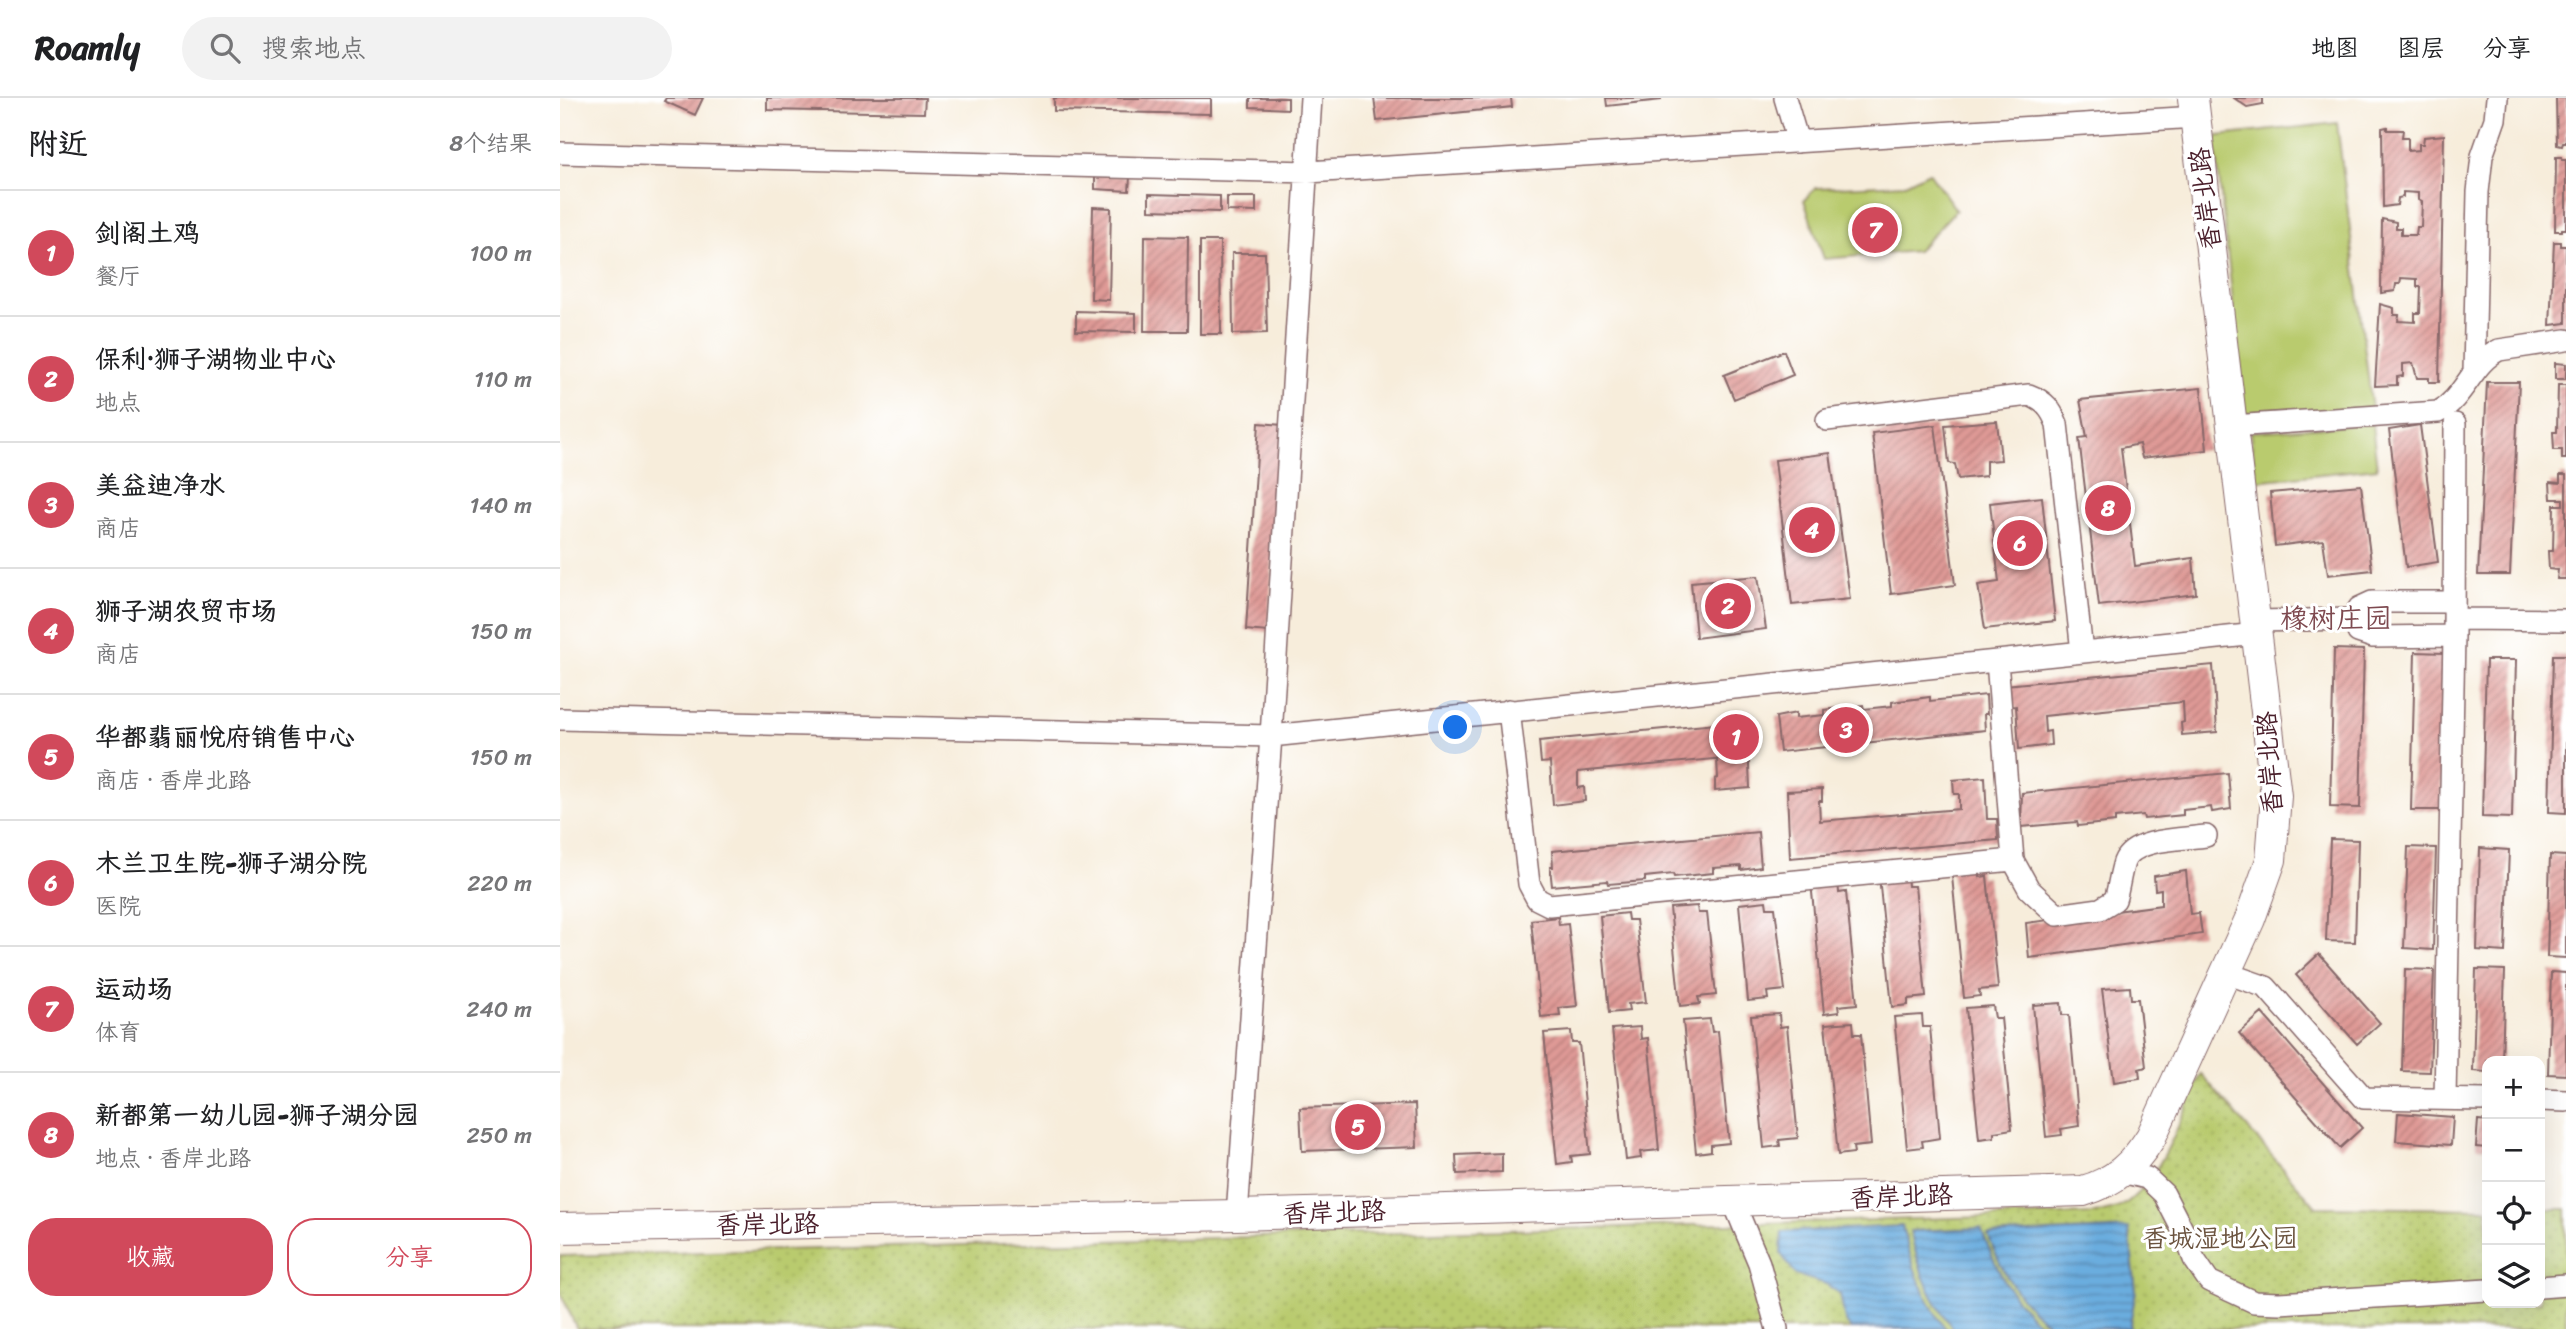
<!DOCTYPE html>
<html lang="zh">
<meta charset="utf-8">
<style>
:root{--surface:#fff;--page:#f2f2f2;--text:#202124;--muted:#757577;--line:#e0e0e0;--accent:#d1495b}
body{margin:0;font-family:Sriracha,"LXGW WenKai TC",sans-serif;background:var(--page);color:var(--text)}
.controls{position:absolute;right:21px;bottom:21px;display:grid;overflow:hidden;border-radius:14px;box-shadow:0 7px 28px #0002}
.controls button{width:63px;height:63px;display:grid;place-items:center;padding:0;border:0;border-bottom:2px solid var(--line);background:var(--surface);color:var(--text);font:35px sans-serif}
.you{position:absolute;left:896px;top:630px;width:24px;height:24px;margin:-18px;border:5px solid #fff;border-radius:50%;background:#1a73e8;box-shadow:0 0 0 10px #1a73e833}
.badge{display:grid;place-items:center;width:46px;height:46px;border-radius:50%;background:var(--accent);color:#fff;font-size:23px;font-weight:700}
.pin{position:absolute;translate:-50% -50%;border:4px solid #fff;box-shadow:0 2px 7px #0006}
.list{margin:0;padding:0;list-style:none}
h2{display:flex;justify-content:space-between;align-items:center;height:91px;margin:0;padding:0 28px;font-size:30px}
h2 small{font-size:23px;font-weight:400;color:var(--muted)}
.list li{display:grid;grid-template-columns:46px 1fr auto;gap:21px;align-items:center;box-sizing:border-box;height:126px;padding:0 28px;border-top:2px solid var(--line)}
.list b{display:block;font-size:26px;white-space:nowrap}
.list p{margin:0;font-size:23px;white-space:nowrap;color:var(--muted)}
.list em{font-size:23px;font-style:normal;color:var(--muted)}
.actions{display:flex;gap:14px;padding:21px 28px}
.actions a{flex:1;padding:16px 0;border:2px solid var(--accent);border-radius:28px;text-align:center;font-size:24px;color:var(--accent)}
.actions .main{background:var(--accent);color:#fff}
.icon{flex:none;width:38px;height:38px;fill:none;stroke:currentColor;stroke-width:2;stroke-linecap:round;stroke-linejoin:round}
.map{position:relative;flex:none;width:2006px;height:1231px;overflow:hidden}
header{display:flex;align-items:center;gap:42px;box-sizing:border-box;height:98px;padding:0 35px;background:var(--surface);border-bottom:2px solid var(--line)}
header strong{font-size:33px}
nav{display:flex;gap:38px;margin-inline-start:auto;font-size:24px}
.search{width:490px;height:63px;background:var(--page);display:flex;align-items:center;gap:18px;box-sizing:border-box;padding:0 24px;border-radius:38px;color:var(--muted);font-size:26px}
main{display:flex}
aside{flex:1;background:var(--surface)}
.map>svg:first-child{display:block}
.green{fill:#b9cb6e;stroke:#82754c;stroke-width:2}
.park{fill:url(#park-dots);stroke:#82754c;stroke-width:2}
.water{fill:url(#water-rules);stroke:#5a6685;stroke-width:2}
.building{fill:url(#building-hatch)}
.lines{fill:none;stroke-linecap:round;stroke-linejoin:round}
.street-casing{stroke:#876769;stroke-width:24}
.secondary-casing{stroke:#876769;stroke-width:32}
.street{stroke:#fff;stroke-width:21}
.secondary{stroke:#fff;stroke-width:30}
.labels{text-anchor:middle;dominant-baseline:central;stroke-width:6;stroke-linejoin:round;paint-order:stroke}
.street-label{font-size:26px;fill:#4a1f2b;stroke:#fff}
.park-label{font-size:26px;fill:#6b533f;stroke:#fff}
.neighbourhood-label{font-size:28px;fill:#7e4a50;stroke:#fff}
</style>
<header>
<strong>Roamly</strong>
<div class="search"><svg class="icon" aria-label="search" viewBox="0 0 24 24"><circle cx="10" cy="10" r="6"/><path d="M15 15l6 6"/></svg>搜索地点</div>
<nav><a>地图</a><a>图层</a><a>分享</a></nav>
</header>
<main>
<aside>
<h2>附近<small>8个结果</small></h2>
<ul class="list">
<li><span class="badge">1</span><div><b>剑阁土鸡</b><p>餐厅</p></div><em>100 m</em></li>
<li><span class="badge">2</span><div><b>保利·狮子湖物业中心</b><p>地点</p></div><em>110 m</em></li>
<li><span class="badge">3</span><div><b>美益迪净水</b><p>商店</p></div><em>140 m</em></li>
<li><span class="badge">4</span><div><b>狮子湖农贸市场</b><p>商店</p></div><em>150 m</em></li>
<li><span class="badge">5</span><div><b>华都翡丽悦府销售中心</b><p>商店 · 香岸北路</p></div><em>150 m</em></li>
<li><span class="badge">6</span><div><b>木兰卫生院-狮子湖分院</b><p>医院</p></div><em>220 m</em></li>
<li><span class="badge">7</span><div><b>运动场</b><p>体育</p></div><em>240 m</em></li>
<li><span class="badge">8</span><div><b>新都第一幼儿园-狮子湖分园</b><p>地点 · 香岸北路</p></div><em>250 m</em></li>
</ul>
<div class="actions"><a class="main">收藏</a><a>分享</a></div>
</aside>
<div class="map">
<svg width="2006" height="1231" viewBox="0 0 2006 1231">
<defs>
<pattern id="park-dots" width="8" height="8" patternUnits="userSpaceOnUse" patternTransform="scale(1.75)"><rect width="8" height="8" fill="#b9cb6e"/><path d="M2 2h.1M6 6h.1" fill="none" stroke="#a1ae5f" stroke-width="1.8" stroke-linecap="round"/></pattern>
<pattern id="water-rules" width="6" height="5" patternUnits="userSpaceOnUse" patternTransform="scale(1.75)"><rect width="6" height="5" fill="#6baddf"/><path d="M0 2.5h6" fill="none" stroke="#5a8cb5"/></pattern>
<pattern id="building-hatch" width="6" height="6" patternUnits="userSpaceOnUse" patternTransform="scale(1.75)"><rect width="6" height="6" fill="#df9a96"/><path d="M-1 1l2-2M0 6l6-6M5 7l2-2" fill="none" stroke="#b77d7b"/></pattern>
</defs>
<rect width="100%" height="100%" fill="#fff"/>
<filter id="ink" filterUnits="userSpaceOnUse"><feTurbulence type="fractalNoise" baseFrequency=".0143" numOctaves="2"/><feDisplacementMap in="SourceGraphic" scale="14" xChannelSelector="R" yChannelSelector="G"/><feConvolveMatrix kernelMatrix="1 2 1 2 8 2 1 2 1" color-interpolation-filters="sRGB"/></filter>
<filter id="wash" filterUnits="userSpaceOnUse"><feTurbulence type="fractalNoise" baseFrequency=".00686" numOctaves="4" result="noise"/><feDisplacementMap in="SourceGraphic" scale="28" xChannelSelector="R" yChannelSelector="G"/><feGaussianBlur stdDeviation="1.57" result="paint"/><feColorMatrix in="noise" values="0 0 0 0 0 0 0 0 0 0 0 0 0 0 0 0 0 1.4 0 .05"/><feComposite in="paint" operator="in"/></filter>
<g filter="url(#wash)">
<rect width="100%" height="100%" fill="#f7eddb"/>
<path class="green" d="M1777,25l35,286 -122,7 -5,-4 -30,-272 3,-4z
M1369,74l27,38 -39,41 -93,8 -20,-59 12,-12 89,-4z
M1812,326l5,44 -121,13 -6,-49z"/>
<path class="park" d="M1641,976l115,133 171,2v94h53v-94h26v120h-1989l-17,-37v-36l1535,-42c9,-3 23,-4 30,-10 37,-26 57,-89 76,-130z"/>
<path class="water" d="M1342,1128c10,38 20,71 44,103h-95l-6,-9 -5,-26 -14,-10 -30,-9 -15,-21 1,-22z
M1421,1130c15,39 30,76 66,101h-94c-25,-34 -33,-57 -43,-98z
M1569,1130l7,63 -7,38h-75c-34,-25 -52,-56 -66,-94z"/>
<g id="blocks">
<path class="building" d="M106,0h37l-8,17 -31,-14z
M207,0h158l-1,15 -157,-3z
M494,0h157v16l-157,-3z
M690,0h38v11l-38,-2z
M814,0h137l1,9 -135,14z
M1046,0h55v2l-54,6z
M1674,0h29v6l-16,3z
M1996,0h10v45h-3l-1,3 -5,-1z
M1827,29v3h16l-1,7h6v14l11,-1v-6h4l1,-7 20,-2 -5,247h-10v-4h-12l-4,-15 -10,1v12l-6,1v8l-22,1 5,-82 14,4v7h5l-1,6 17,1v-9h5l1,-26h-4v-8l-16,-1 -1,6h-4l-1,7 -14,2 1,-74 14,3v6h5v7h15l1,-8h4l1,-25 -4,-2v-7l-15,-1v5l-5,1 -1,7 -14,2 -1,-79z
M1996,59h6v3h4v69h-4v2h-7z
M535,77l35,2 -1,14 -34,-2z
M589,96l71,2v16l-71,-2z
M667,99h29v15l-29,-1z
M533,109l18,1 -2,92 -18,-1z
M585,138l43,1 -1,94h-43z
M640,143h20l1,93h-21z
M1994,144h7v4h5v77l-16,2z
M672,155h33l2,80 -34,1z
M516,213l60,2v19l-60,-1z
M1224,253l9,24 -59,24 -10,-24z
M1995,265l11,1v15h-11z
M1927,284h32l-9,193h-32z
M1998,287h8v74h-4v-9h-8l-1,-18h4z
M1641,290l6,62 -65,8 -3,-14 -18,4 14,118 58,-8 3,36 -97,12 -20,-168 8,-1 -7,-37z
M1437,323l4,39 -15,1v15l-28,3 -3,-15 -6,-1 -4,-38z
M699,325l23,2 -14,207 -22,-2z
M1375,327l20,160 -64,9 -19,-161z
M1860,327l18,137 -32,5 -17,-137z
M1270,355l20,146 -58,6 -17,-145z
M2000,377h6v104h-9l1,-9 -9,-1 -1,-18h5l1,-46h9v-6h-12l-1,-17 10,1z
M1801,387l11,85 -44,5 -5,-35 -48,6 -5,-53z
M1482,399l13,124 -70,8 -7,-44 21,-3 -9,-79z
M1198,478l8,53 -70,9 -5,-56z
M1774,551l30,1 -4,158 -30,-1z
M1855,554l29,1 -3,157h-30z
M1993,557h13v158l-17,-1z
M1926,562h30l-4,158 -30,-1z
M1653,567l4,67 -35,3 -1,-12 3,-1 -1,-20 -139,14 1,16 5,-1 1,14 -32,4 -3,-43 -9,1 -2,-22z
M1426,597l1,19h-3l1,16 -205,22 -4,-35 20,-4v5l28,-3v-5l39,-5 1,4 28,-3v-4l38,-5v4z
M1187,623l3,67 -35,3v-12l3,-1 -1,-19h-3l-136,13v16l6,-1 1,14 -32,4 -3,-43 -9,1 -2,-22z
M1668,675l3,36 -19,3 -1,-5 -28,3v5l-39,4 -1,-4 -28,3v4l-37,4 -1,-4 -56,5 1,-34z
M1425,679l2,42h10l1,21 -208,18 -3,-67 35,-2v12h-3l1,20 139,-12v-15h-5l-1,-14z
M1198,734l3,35 -20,3v-4l-28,2v5l-39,4 -1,-3 -28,3v4l-37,3 -1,-3 -55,5 -2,-19h3l-1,-16z
M1770,741l28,1 -3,102 -29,-1z
M1848,749l28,1 -3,102 -29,-2z
M1920,750l29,2 -4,102 -28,-2z
M1990,757l16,1v102l-19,-1z
M1419,766l1,13 7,-1 11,112 -19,2 1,6 -16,2 -13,-132z
M1626,773l4,43 9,-1 3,21 -173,24 -3,-35 135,-18v-16l-6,1 -1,-14z
M1347,776l1,12h7l11,111 -18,2v6l-16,2 -13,-131z
M1278,782l1,13 7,-1 11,112 -19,2 1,6 -15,2 -13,-132z
M1206,803l1,7h8l10,82 -18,2 1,7 -20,2 -9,-97z
M1137,808l1,7h9l9,82 -18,2 2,7 -20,2 -10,-98z
M1067,815l1,7h8l10,82 -18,2 1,7 -20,2 -9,-97z
M998,819l1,8 9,-1 9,82 -18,2 1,7 -19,2 -10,-97z
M1759,856l61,69 -23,21 -61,-69z
M1845,871l29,1 -4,102 -28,-1z
M1916,871l29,1 -3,91h-15v11l-14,-1z
M1991,874l15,1v102l-18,-1z
M1570,889l1,12h7l8,68 -7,2 1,9 -26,4 -12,-93z
M1501,905l1,12h7l10,111 -18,3 1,6 -16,2 -13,-132z
M1433,908l2,12h6l11,111 -18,3v5l-15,2 -13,-131z
M1702,915l100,115 -22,20 -101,-115z
M1219,916l1,13 7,-1 11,112 -19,2 1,6 -16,2 -13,-132z
M1362,917l1,12h7l10,111 -18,3 1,6 -16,2 -13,-132z
M1150,921l2,13 6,-1 11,112 -18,2v6l-15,2 -13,-132z
M1293,924l1,12h7l10,111 -18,2 1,6 -16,2 -13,-131z
M1080,929l1,12 7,-1 11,112 -19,2 1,6 -15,2 -14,-131z
M1011,933l1,12h7l11,111 -19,2 1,6 -15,2 -13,-131z
M855,1006l2,43 -115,4 -2,-43z
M1838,1015l55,4 -2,28 -55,-4z
M1918,1022l9,1v27l-11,-1z
M942,1055v19l-45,2 -1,-19z"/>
</g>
</g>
<g filter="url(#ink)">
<use href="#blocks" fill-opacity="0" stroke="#876769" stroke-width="2"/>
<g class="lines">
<g class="street-casing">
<path id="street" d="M1225,0l13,44
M0,55l748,19 888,-55
M1914,275l4,-181 4,-36 13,-37 2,-21
M1267,322l202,-25c16,6 22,14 28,29l25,228
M1672,328l206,-14c27,-15 34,-49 61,-62l67,-10
M1793,521l5,13 15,5 81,-1
M1793,521l6,-11 13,-6h82
M1894,521l112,1
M1695,523l98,-2
M1437,563l16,199 16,29 28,26 43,-6 15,-9c4,-13 5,-26 9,-38 9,-24 60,-23 82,-26
M949,612l20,174 8,15 12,6 464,-45
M0,621l711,17 986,-102
M1666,875l40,14 98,111 123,2
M1885,1001l9,-463 1,-212
M1980,1002l26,1
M1562,1074l25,6 17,16 21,41 9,24 15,22 45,21 25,1 208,-13
M1173,1103l26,62 18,66
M677,1117l34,-479 40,-638
M1980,1189l26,-2"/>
</g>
<g class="secondary-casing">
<path id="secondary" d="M0,1130l677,-13 846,-24c32,-9 51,-27 68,-54l99,-218 21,-59 5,-64 -83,-698"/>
</g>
<use href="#street" class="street"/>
<use href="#secondary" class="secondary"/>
</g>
</g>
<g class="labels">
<g class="street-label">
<text transform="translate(1645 101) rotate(-97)">香岸北路</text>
<text transform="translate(1709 665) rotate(-94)">香岸北路</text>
<text transform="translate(1341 1098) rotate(-2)">香岸北路</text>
<text transform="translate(774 1114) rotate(-2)">香岸北路</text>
<text transform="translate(207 1126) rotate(-1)">香岸北路</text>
</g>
<g class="park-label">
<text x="1660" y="1140">香城湿地公园</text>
</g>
<g class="neighbourhood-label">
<text x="1776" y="520">橡树庄园</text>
</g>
</g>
</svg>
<div class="controls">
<button>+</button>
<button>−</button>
<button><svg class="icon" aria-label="locate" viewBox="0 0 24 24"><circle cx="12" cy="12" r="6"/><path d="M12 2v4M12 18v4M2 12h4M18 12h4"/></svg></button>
<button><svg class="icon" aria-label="layers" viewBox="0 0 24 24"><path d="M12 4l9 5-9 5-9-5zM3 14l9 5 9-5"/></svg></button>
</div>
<div class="you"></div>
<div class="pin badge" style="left:1176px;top:639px">1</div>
<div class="pin badge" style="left:1168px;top:508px">2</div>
<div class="pin badge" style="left:1286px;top:632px">3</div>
<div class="pin badge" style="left:1252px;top:432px">4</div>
<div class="pin badge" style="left:798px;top:1029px">5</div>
<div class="pin badge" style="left:1460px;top:445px">6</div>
<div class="pin badge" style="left:1315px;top:132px">7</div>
<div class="pin badge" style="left:1548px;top:410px">8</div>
</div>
</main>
